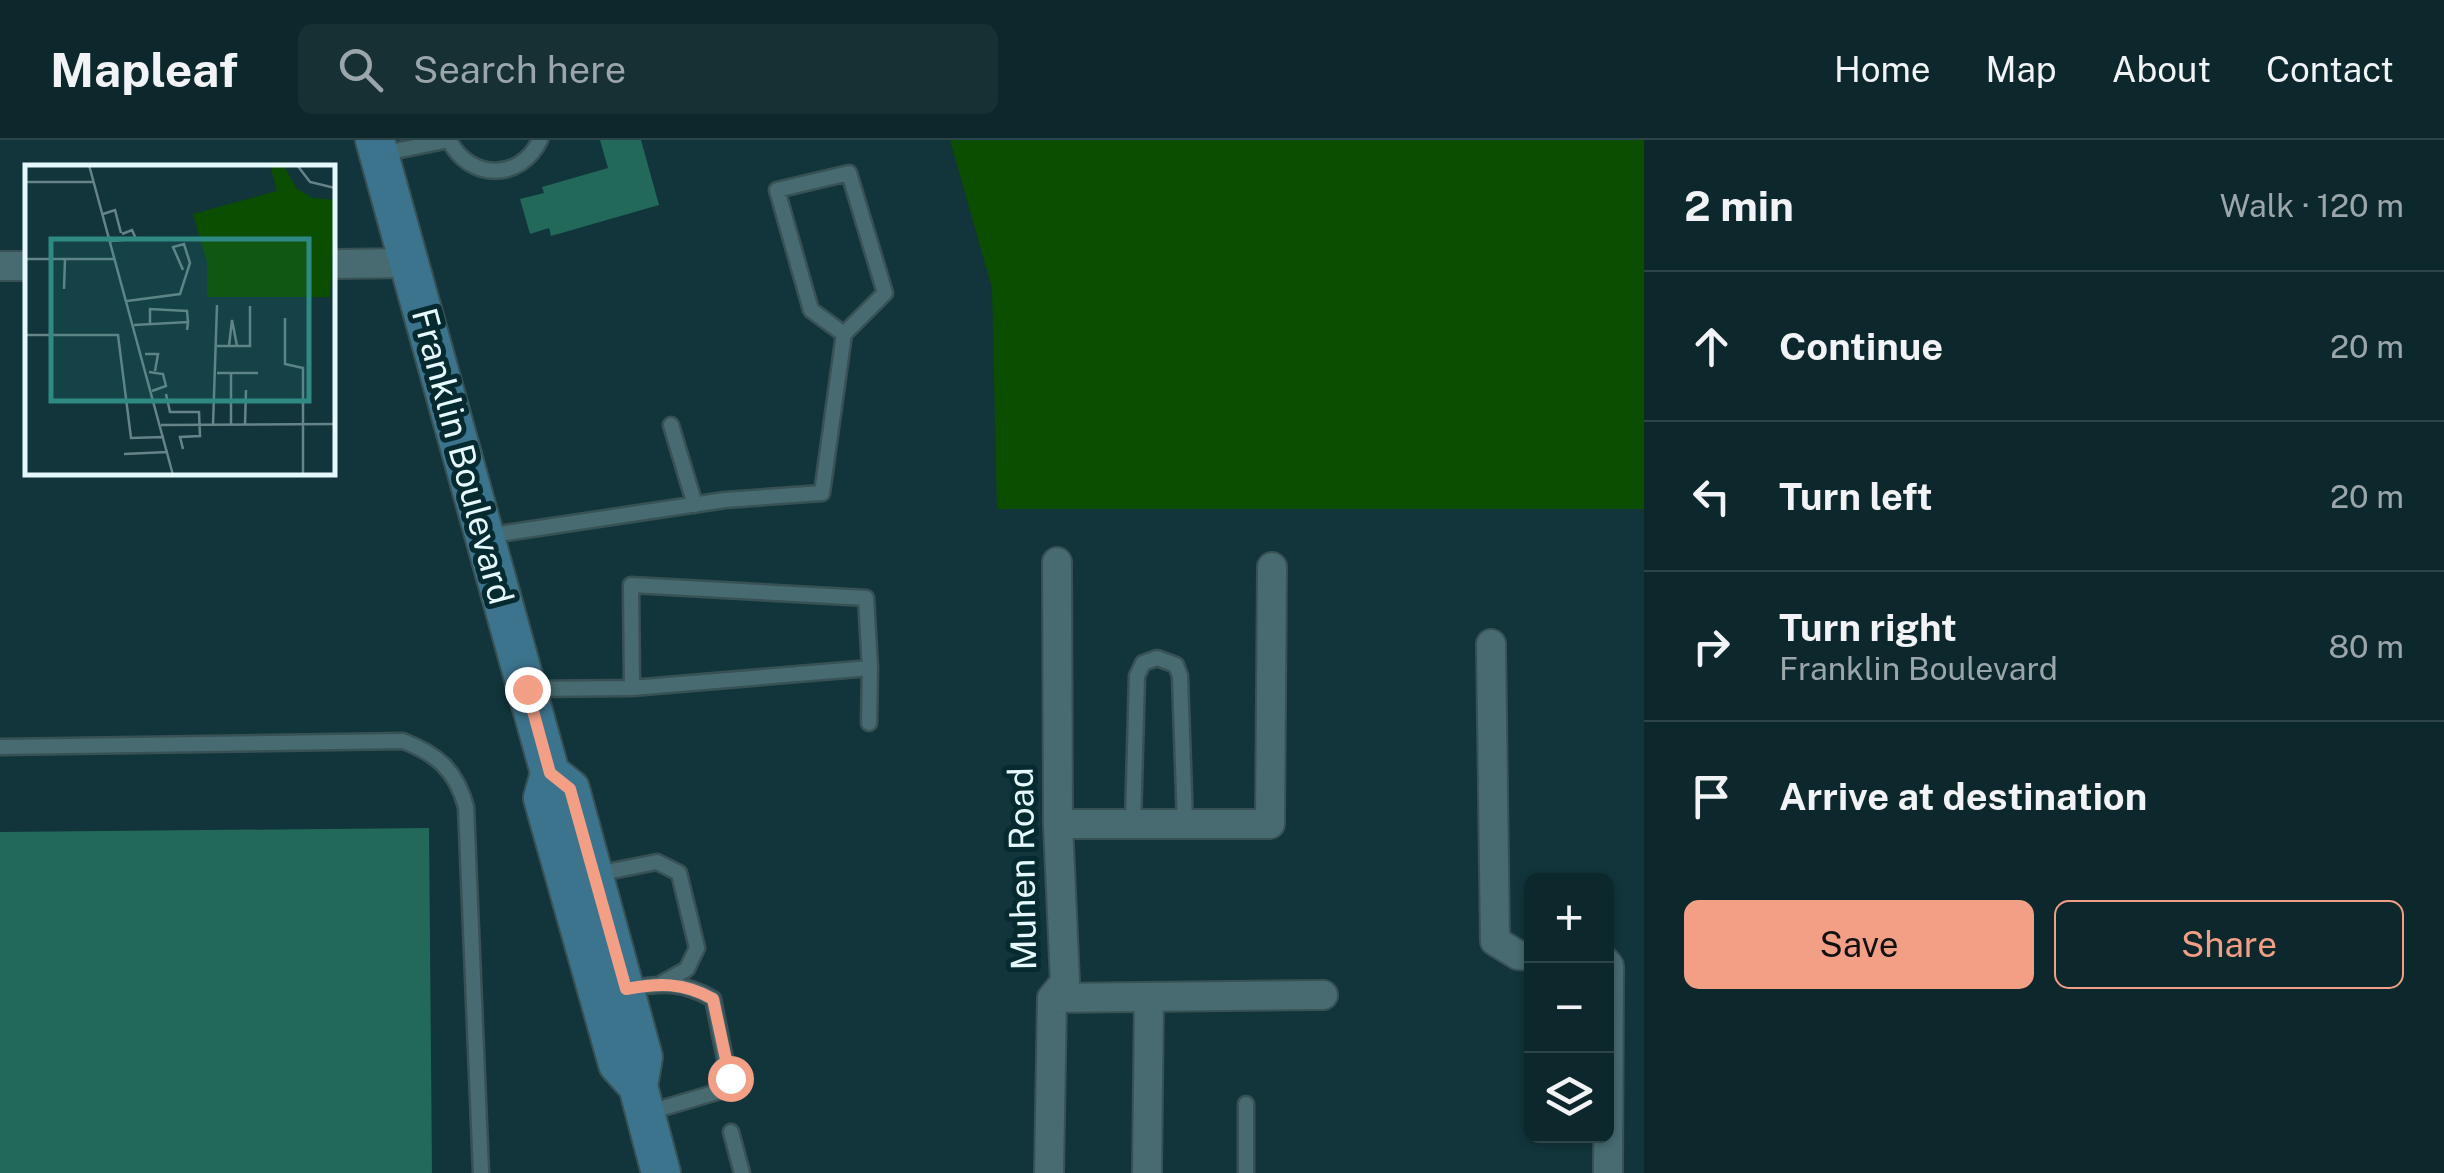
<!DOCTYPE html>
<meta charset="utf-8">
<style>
:root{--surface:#0d282c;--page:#163034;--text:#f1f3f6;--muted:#9aa6a9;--line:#2d4448;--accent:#f39f86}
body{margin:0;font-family:"Public Sans",sans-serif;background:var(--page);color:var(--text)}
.controls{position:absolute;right:30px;bottom:30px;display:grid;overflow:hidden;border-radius:15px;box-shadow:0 2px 8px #0004}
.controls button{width:90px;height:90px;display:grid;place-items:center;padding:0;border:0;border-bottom:2px solid var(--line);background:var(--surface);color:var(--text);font:50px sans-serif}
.stop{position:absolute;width:30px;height:30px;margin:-22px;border:8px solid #f39f86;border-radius:50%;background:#fff}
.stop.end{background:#f39f86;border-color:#fff;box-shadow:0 2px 10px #0008}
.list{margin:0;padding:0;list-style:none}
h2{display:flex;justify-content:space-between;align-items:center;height:130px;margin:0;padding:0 40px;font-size:42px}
h2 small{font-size:32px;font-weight:400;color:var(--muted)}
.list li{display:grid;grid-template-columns:65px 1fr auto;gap:30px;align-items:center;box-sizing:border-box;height:150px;padding:0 40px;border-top:2px solid var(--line)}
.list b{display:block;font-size:38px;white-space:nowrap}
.list p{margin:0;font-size:32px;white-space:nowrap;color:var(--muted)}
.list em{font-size:32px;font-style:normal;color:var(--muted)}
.actions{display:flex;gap:20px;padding:30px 40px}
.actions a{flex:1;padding:22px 0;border:2px solid var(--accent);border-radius:15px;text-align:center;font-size:35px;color:var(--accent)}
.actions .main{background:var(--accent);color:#111}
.icon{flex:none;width:55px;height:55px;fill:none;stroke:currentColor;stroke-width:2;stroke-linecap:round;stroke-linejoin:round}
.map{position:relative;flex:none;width:1644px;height:1033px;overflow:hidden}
header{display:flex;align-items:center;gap:60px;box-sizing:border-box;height:140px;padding:0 50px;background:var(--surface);border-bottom:2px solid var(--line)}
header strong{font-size:48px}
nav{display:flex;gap:55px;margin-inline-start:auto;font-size:35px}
.search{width:700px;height:90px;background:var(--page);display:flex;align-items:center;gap:25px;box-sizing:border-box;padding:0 35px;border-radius:15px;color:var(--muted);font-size:38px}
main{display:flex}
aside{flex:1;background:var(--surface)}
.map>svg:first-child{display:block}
.green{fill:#0c4e00}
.building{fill:#226959}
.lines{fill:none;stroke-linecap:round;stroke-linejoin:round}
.service-casing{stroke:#385155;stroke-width:19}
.minor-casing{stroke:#385155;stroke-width:32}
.secondary-casing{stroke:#385155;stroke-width:42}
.service{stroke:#476b71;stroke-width:14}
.minor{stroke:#476b71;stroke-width:28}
.secondary{stroke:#3c748d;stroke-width:38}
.route{stroke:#f39f86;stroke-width:12}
.labels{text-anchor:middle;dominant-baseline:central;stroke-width:10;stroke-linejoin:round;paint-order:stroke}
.street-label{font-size:35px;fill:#e5f9fc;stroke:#052b31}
.inset-road{fill:none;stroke:#668388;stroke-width:2.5}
.view{fill:#2f8a83;fill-opacity:0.15;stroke:#2f8a83;stroke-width:5}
.inset-edge{fill:none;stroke:#e5f9fc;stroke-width:5}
</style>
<header>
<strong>Mapleaf</strong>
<div class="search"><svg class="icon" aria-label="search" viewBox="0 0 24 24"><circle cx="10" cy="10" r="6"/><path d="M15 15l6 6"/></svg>Search here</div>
<nav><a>Home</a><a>Map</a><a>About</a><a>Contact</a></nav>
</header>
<main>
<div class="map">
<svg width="1644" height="1033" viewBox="0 0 1644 1033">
<rect width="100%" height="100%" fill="#11353b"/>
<path class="green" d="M950,0h694v369h-647l-5,-221z"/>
<path class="building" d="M600,0h41l18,65 -108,31 -2,-8 -19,6 -10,-35 24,-6 -2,-6 66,-19z
M429,688l3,345h-432v-341z"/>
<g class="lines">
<g class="service-casing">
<path id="service" d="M449,0c20,40 71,42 91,0
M381,14l68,-14
M671,285l24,80
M486,396l239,-36 97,-7 22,-159 41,-41 -36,-120 -72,17 34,120 33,24
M632,548l-1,-103 235,13 4,70
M528,549l104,-1 238,-20 -1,55
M0,607l403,-6c34,13 53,29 63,66l15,366
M1133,684l4,-148 6,-13 14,-5 19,7 4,11 5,148
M596,734l61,-12 22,11 18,75 -10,21 -25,14
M627,849c34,-6 55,-8 86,10l16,80 -12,13 -71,21
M1246,964v69
M731,992l11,41"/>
</g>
<g class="minor-casing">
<path id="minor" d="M332,124l78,-1
M0,126h28
M1491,504l4,297 23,14 14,1
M1058,684h212l2,-257
M1606,822l3,4 -1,207
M1052,858l271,-3
M1049,1033l3,-175 13,-16 -7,-158 -1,-262
M1147,1033l2,-175"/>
</g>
<g class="secondary-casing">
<path id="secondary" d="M375,0l175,633 -7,25 75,266 20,22 23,87
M550,633l20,16 73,268 -5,29"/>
</g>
<use href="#service" class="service"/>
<use href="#minor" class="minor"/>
<use href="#secondary" class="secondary"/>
</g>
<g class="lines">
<path class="route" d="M527,549l23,84 20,16 56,200c33,-6 57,-7 87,10l17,79"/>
</g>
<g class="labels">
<g class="street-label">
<text transform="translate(463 316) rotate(75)">Franklin Boulevard</text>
<text transform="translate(1022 729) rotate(-91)">Muhen Road</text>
</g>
</g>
<g transform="translate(25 25)">
<rect width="310" height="310" fill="#11353b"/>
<path d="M245,0h13l14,24 16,9 22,2 -5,97h-123v-35l-14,-48 84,-23z" fill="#0c4e00"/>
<path class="inset-road" d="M64,0l84,310M272,0l13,17 25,6M0,17h69M78,49l12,-4 6,23M86,76l25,-2 -4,-9 -10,4M0,94h89M39,124l1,-30M102,136l53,-7 10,-31 -6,-19 -11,3 10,23M260,153v46l18,4v107M109,160l54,-3 -1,8M125,160v-16l37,2 1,11M0,170h93l13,103 33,-1M192,181h33v-40M204,181l3,-26 5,26M120,189h13l-3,17M124,207l14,2 3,12 -14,5M192,208h41M206,208v52M141,229l4,18h29l1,24 -20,1 3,12M220,259l1,-34M136,260l174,-1M188,260l4,-120M99,289l44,-2"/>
<path class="view" d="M26,74h258v162h-258z"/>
<rect width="310" height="310" class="inset-edge"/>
</g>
</svg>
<div class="controls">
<button>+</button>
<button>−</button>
<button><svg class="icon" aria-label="layers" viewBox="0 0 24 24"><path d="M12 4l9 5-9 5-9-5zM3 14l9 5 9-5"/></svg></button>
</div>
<div class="stop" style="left:730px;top:938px"></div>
<div class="stop end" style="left:527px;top:549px"></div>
</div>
<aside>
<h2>2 min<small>Walk · 120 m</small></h2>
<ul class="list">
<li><svg class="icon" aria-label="ahead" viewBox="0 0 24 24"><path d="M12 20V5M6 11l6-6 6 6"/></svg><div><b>Continue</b></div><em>20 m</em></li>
<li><svg class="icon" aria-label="left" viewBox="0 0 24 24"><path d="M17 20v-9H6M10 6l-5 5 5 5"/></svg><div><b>Turn left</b></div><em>20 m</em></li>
<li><svg class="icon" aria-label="right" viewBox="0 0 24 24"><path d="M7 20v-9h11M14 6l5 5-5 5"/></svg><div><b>Turn right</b><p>Franklin Boulevard</p></div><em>80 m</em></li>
<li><svg class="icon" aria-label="arrive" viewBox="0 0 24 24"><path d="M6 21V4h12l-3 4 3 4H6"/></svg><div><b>Arrive at destination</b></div></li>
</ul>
<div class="actions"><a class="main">Save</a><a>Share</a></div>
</aside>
</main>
